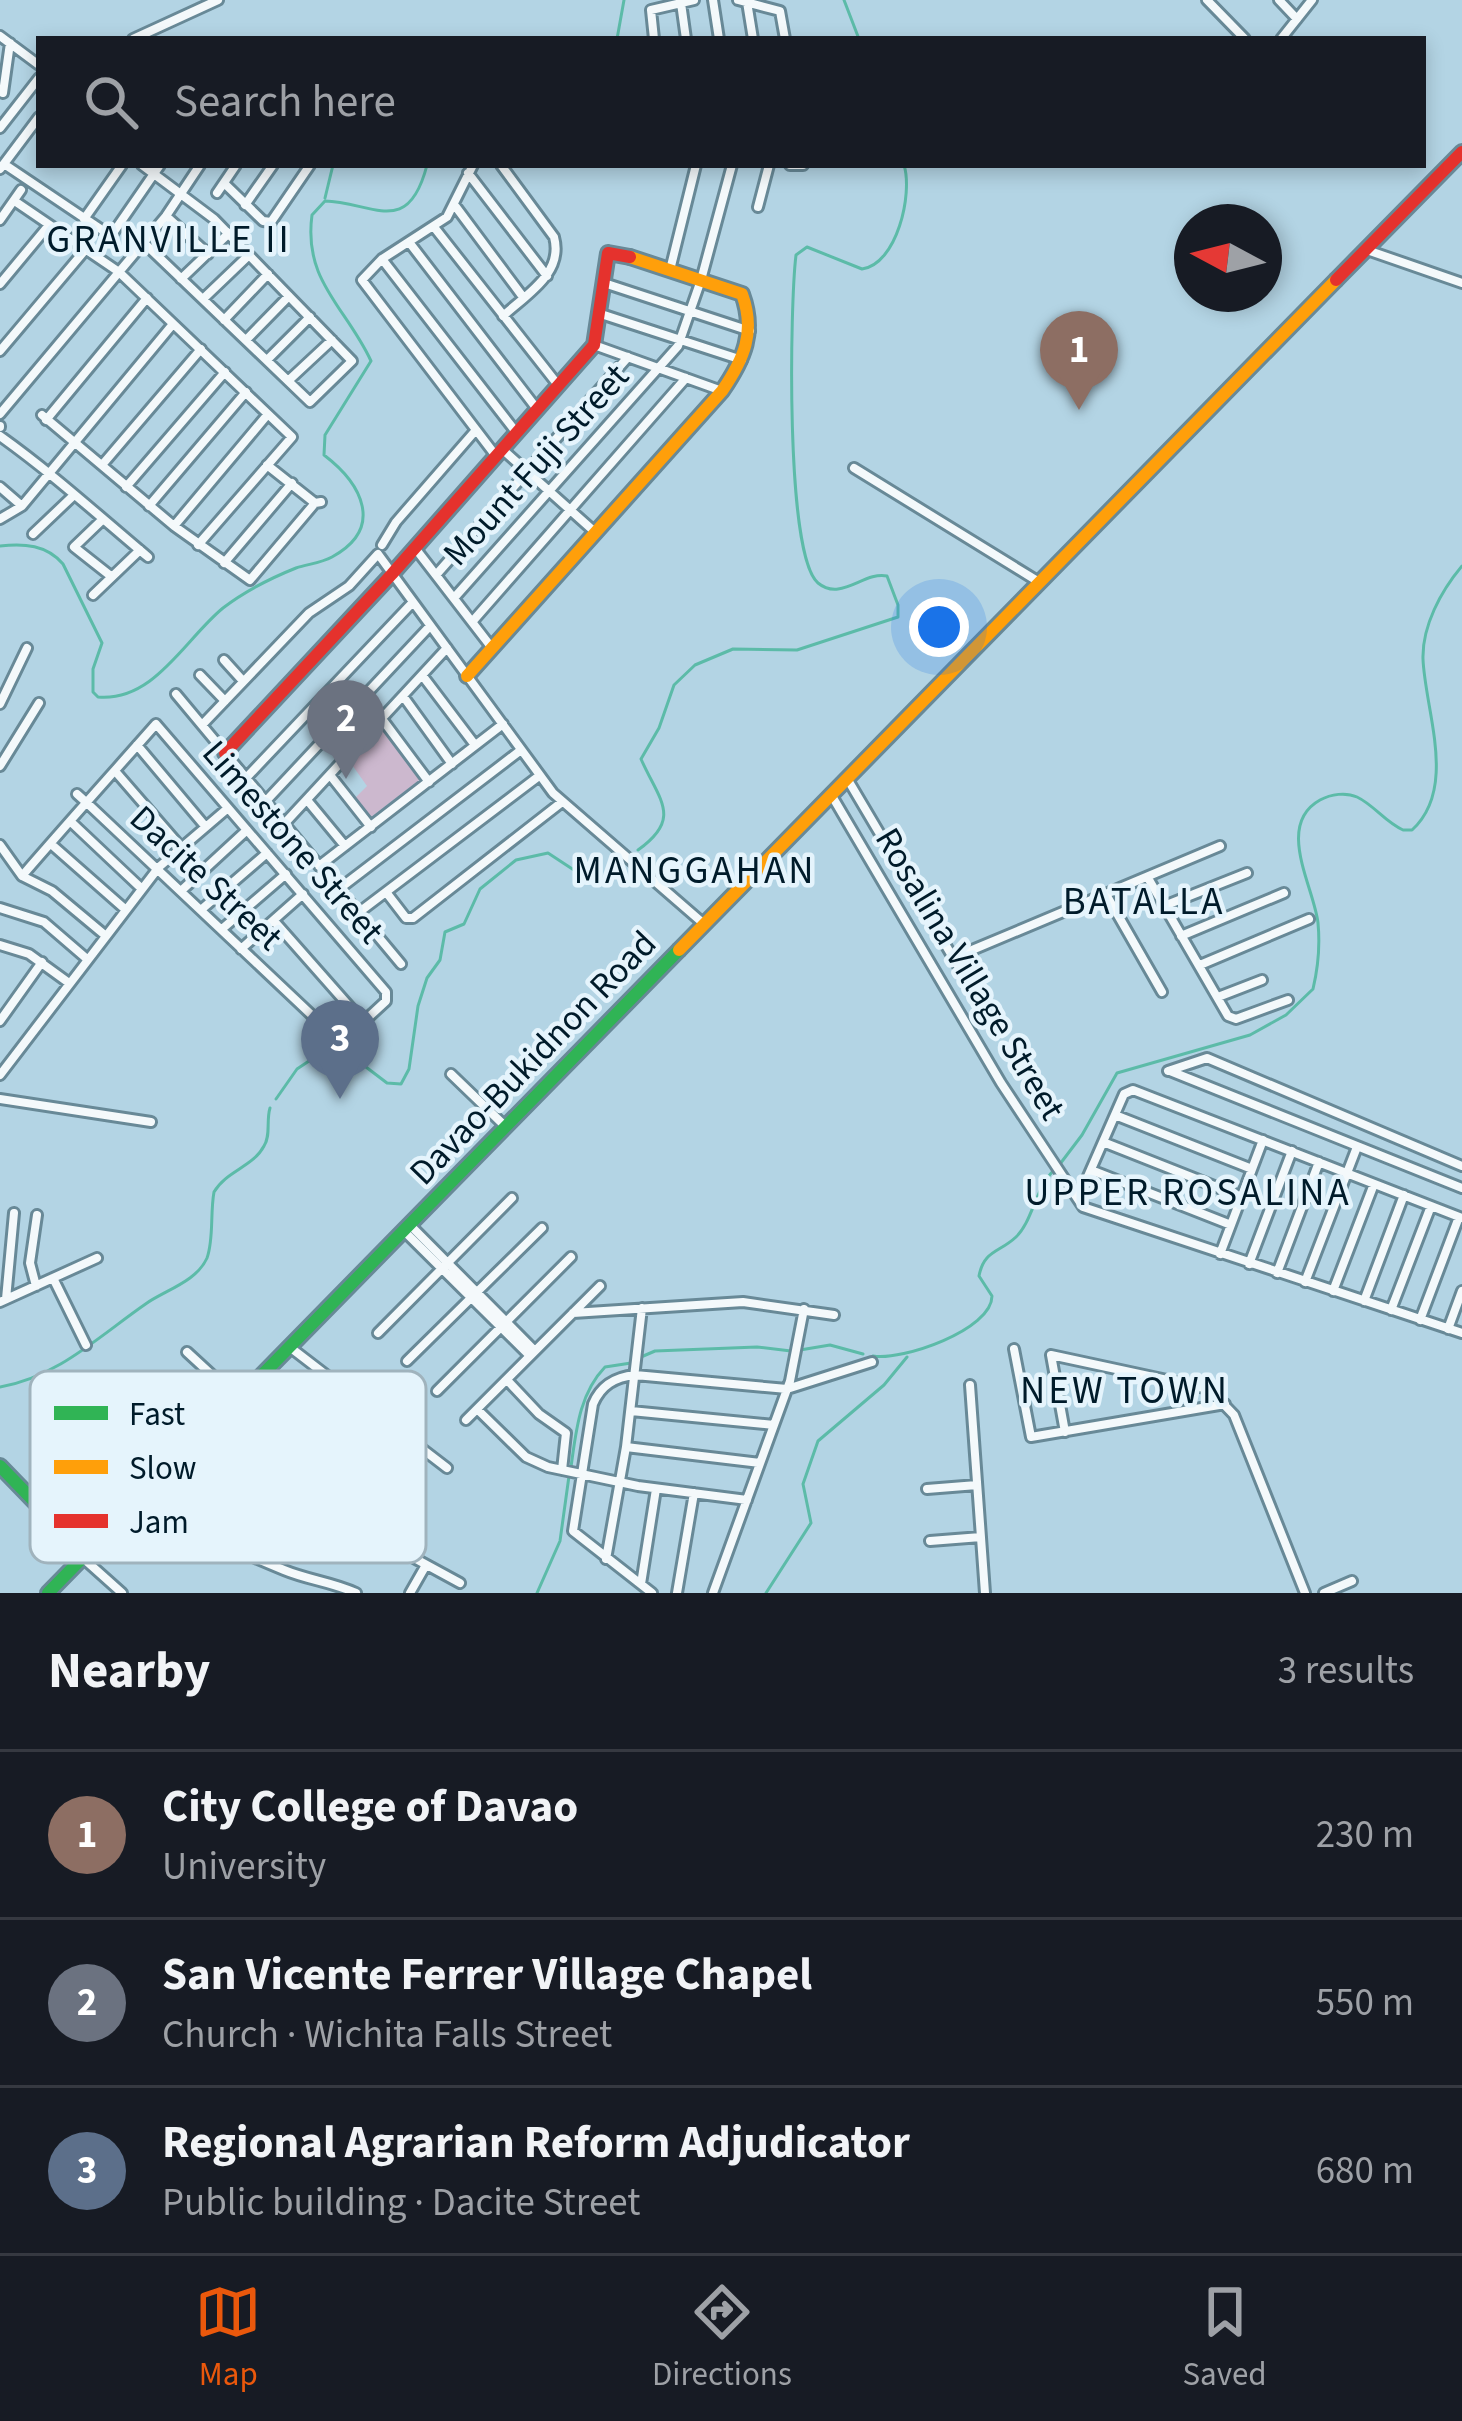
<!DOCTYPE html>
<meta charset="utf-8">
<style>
:root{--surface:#171b24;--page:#20242c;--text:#f1f3f6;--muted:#9ea1a6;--line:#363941;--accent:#ea580c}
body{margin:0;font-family:"Source Sans 3",sans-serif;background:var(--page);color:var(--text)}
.compass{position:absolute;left:1174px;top:204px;width:108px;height:108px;border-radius:50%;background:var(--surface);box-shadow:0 6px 18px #0003;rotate:277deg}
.you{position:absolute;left:939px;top:627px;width:42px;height:42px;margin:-30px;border:9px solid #fff;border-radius:50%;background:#1a73e8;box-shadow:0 0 0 18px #1a73e833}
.badge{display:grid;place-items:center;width:78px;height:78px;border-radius:50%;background:var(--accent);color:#fff;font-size:39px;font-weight:700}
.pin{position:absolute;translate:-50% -99px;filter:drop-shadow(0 3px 6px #0008)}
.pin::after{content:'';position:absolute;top:63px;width:42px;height:36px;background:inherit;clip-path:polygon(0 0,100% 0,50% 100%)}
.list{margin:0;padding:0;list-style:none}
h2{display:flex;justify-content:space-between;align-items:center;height:156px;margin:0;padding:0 48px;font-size:51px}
h2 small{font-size:39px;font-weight:400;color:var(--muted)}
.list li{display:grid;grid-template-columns:78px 1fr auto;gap:36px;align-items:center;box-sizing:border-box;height:168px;padding:0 48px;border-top:3px solid var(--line)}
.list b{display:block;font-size:45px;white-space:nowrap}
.list p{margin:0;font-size:39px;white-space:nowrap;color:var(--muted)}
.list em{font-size:39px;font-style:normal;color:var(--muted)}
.icon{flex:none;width:66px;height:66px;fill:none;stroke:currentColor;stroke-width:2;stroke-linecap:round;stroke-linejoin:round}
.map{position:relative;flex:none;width:1462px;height:1593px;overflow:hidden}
.search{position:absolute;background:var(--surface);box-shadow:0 6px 18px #0003;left:36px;right:36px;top:36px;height:132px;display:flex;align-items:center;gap:30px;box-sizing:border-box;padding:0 42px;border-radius:0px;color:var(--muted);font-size:45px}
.sheet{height:660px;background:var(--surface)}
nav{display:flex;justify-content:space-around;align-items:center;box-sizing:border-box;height:168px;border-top:3px solid var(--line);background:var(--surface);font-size:33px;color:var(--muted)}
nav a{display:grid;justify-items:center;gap:6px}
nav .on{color:var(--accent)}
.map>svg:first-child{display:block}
.green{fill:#ccb8ce}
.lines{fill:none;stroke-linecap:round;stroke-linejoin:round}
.stream{stroke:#5cbba8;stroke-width:3}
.street-casing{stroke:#688997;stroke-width:14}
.fast-casing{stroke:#688997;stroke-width:18}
.slow-casing{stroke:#688997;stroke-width:18}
.jam-casing{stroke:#688997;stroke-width:18}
.street{stroke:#f4f9fb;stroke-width:8}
.fast{stroke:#30b455;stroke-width:12}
.slow{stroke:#ff9f0a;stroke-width:12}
.jam{stroke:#e5322d;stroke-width:12}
.labels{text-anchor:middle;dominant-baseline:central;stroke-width:9;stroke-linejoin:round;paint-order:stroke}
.street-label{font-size:36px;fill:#001b2a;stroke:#e5f4fc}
.neighbourhood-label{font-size:39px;letter-spacing:3px;fill:#001b2a;stroke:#e5f4fc}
.key{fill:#e5f4fc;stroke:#a0b3bd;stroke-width:3}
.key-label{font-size:33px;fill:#001b2a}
</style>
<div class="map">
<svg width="1462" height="1593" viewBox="0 0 1462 1593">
<rect width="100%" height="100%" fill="#b3d4e4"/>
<path class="green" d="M382,726l40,52 -52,40 -15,-20 12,-12 -17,-24z"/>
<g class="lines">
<path class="stream" d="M844,0l15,39
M617,39l7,-39
M325,198l8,-33
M0,546c24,-3 47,-1 63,18l39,79 -9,26v23l5,5c56,5 87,-58 125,-89 21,-16 48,-30 73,-40 12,-4 25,-5 36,-11 53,-29 30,-73 -8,-102l1,-20 46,-74c-25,-54 -68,-80 -59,-146l13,-14c47,1 83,38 102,-36
M638,850c45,-32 21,-50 3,-91l18,-31 15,-43 21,-20 38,-16 64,1 101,-33v-12l-11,-29c-23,-5 -46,26 -69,7 -33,-28 -28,-279 -22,-328l11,-8 55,22c35,-5 51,-75 42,-104
M276,1099l21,-30 15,-10 50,5 25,19 14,1 8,-15 9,-63 9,-28 13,-18 5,-28 19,-8 16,-35 36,-29 32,-7 35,23 14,5 29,-20
M1060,1164l22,-29 35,-62 133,-38 36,-20 27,-26c5,-21 7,-45 5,-66 -4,-36 -43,-98 2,-123 11,-6 26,-8 37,-3 17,8 28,25 46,33h9c46,-42 13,-119 11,-171 -1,-33 18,-68 39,-93
M800,1350l30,-5 33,9
M873,1356c29,5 119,-26 119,-60l-13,-20c5,-26 20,-23 37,-39 16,-15 19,-47 37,-66
M641,1357l14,-6 102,-4 34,4
M0,1387c58,-10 99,-51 147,-84 19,-13 50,-22 60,-45 7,-19 3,-45 7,-66 12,-21 39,-25 50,-46 7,-11 2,-25 6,-38
M571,1467c5,-35 8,-73 34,-100l26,-4
M537,1593l23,-52 9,-65
M766,1593l45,-70 -8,-39 15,-43 66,-56 23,-28"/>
<g class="street-casing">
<path id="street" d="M713,0l6,39
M738,0l42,11 5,28
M1207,0l38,39
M1279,0l18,19
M747,2l6,37
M681,3l5,36
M0,36l39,29
M133,39l85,-39
M654,39l-3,-29 43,-10
M1281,39l31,-39
M3,93l7,-50
M0,128l39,-50
M4,164l107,72 49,-71
M142,165l72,54 138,142 -42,41 -168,-161
M473,165l-26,52 -65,42 -20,21 134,176
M501,165l53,72c10,36 -27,57 -51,79
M790,165h13
M0,169l39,-52
M468,173l79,103
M224,183l39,38 8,1 39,-57
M217,193l19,-28
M16,202l103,70 173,165 -94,108
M245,205l28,-40
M456,207l67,90
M758,207l11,-42
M166,216l42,38
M84,219l38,-54
M0,220l21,-30
M434,227l124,158
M409,242l128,167
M1367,250l95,33
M382,259l134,173
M670,270l26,-105
M181,279l48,-46
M604,283l146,48
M0,284l49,-59
M203,299l46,-44
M601,314l141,46
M224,320l44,-46
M246,340l43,-44
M594,345l128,46
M0,351l86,-102
M267,360l43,-43
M288,381l44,-41
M0,414l166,-198 34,-51
M42,415l132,111 76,54 65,-77
M46,420l101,-122
M0,426v1
M0,436c52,37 99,80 148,121
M502,449l94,84
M102,465l99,-116
M267,465l48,38 6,-1
M854,468l185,114
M0,487l22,19
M126,487l99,-115
M149,506l97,-114
M0,519l22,-13 151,-182
M101,521l-27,26 38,30
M174,526l94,-112
M33,534l41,-39
M382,545l14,-23 80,-92
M415,548l77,100
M224,563l68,-80
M436,575l192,-218
M93,595l47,-45
M454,598l224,-252 23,-66 31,-115
M472,622l214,-244
M224,660l19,21
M200,675l25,26
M422,675l53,70
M176,694l225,270
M403,696l49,68
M0,704l27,-56
M382,719l47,63
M202,725l107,-112 40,-27 29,-32 175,239 151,131
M137,745l68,81
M0,766l39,-63
M115,771l65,75
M330,775l41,52
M246,778l167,-176
M848,780l126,213
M832,796l169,287 82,124 379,126
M307,800l38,46
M265,802l165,-176
M70,821l72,68
M284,824l163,-176
M51,844l75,66
M0,845l22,31 30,15 54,45
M319,866l184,-142
M22,876c44,-51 89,-101 134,-152l230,268v9l-40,37h-10l-249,-235 -10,-9
M1148,878l80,138 8,3 52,-19
M339,889l182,-139
M182,890l65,-60
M386,892l20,26h7l149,-116
M1107,896l55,96
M1164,906l83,-33
M0,908l44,14 43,37
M202,909l65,-56
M358,913l181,-137
M274,921l89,101
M222,929l64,-55
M1181,936l103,-43
M0,945l29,9 40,29
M241,949l62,-55
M953,958l267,-112
M1200,965l109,-46
M1218,997l44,-17
M0,1021l42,-59
M1168,1071l39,-13 255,108
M1170,1071l292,117
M451,1074l55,53
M0,1075l159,-208 69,-59
M0,1099l151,23
M1115,1115l137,54
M1103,1142l139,55
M1091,1170l140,55
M1075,1195l10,-12 39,-89 9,-4 329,128
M411,1226l124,125
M405,1232l125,124
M1220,1254l43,-114
M1249,1264l43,-113
M1277,1273l42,-111
M53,1278l33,67
M1305,1282l52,-135
M36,1286l-6,-23 7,-48
M1333,1291l41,-107
M6,1299l8,-86
M1364,1301l40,-106
M0,1302l97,-44
M1391,1310l40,-104
M573,1313l170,-11 91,13
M1420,1320l39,-103
M1448,1329l14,-38
M378,1333l134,-135
M291,1348l156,120
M1014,1349l17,88 194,-33
M187,1352l52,48
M407,1361l135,-133
M507,1380l32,34 27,19 -4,37
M970,1385l15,208
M437,1391l134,-134
M477,1409l49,48 22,10 90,19 109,14
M631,1411l143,14
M466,1420l134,-134
M1065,1432l-14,-77 158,34 25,26 71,178
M626,1447l134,16
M927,1489l50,-4
M151,1491l36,22 10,14
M142,1501c40,25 98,51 142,69 24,10 48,12 72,23
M301,1537l17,-30
M222,1540l39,-49 17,-7 182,99
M930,1541l51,-4
M84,1559l38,34
M606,1559l20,-112 16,-139
M641,1584l15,-95
M410,1593l16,-28
M652,1593l-79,-62 20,-127c8,-19 22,-27 42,-29l152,14 85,-27
M677,1593l17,-100
M713,1593l77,-212 14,-72
M1324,1593l28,-12"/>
</g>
<g class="fast-casing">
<path id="fast" d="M0,1466l87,90
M48,1593l631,-643"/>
</g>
<g class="slow-casing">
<path id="slow" d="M467,676l255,-285c22,-32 34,-59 20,-97l-112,-37
M679,950l657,-670"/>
</g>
<g class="jam-casing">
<path id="jam" d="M1336,280l126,-128
M225,753l167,-179 202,-229 14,-92 22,4"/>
</g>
<use href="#street" class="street"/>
<use href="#fast" class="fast"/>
<use href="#slow" class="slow"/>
<use href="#jam" class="jam"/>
</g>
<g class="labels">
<g class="street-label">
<text transform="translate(536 465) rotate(-48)">Mount Fuji Street</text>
<text transform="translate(293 842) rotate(49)">Limestone Street</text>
<text transform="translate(206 878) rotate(43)">Dacite Street</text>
<text transform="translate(970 974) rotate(59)">Rosalina Village Street</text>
<text transform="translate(533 1058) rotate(-46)">Davao-Bukidnon Road</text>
</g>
<g class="neighbourhood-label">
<text x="169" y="240">GRANVILLE II</text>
<text x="695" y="871">MANGGAHAN</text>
<text x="1144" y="902">BATALLA</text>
<text x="1188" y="1193">UPPER ROSALINA</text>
<text x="1125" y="1391">NEW TOWN</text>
</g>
</g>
<rect x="30" y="1371" width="396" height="192" rx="18" class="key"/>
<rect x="54" y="1406" width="54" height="14" fill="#30b455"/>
<rect x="54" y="1460" width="54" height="14" fill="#ff9f0a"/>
<rect x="54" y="1514" width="54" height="14" fill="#e5322d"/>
<g class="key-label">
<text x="129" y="1425">Fast</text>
<text x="129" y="1479">Slow</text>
<text x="129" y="1533">Jam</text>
</g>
</svg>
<svg class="compass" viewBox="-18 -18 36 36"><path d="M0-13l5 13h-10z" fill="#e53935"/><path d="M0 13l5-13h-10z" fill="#9ea1a6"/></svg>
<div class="you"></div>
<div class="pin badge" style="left:1079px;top:410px;background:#8d6e63">1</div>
<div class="pin badge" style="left:346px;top:779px;background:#6b7280">2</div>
<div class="pin badge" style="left:340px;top:1099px;background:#5c6f8a">3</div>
<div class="search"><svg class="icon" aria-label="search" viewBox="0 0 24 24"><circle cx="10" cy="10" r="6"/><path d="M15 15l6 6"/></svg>Search here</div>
</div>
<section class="sheet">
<h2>Nearby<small>3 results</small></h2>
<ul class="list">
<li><span class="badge" style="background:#8d6e63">1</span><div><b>City College of Davao</b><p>University</p></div><em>230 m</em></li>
<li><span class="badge" style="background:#6b7280">2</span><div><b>San Vicente Ferrer Village Chapel</b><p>Church · Wichita Falls Street</p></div><em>550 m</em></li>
<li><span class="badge" style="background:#5c6f8a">3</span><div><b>Regional Agrarian Reform Adjudicator</b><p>Public building · Dacite Street</p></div><em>680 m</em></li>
</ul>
</section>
<nav>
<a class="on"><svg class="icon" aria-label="map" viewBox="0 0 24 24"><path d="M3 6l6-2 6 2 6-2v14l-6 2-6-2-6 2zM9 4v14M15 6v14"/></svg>Map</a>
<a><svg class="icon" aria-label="directions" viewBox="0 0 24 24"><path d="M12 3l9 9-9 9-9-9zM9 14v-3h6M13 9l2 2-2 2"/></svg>Directions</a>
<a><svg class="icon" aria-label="saved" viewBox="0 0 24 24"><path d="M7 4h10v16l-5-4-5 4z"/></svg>Saved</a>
</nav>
